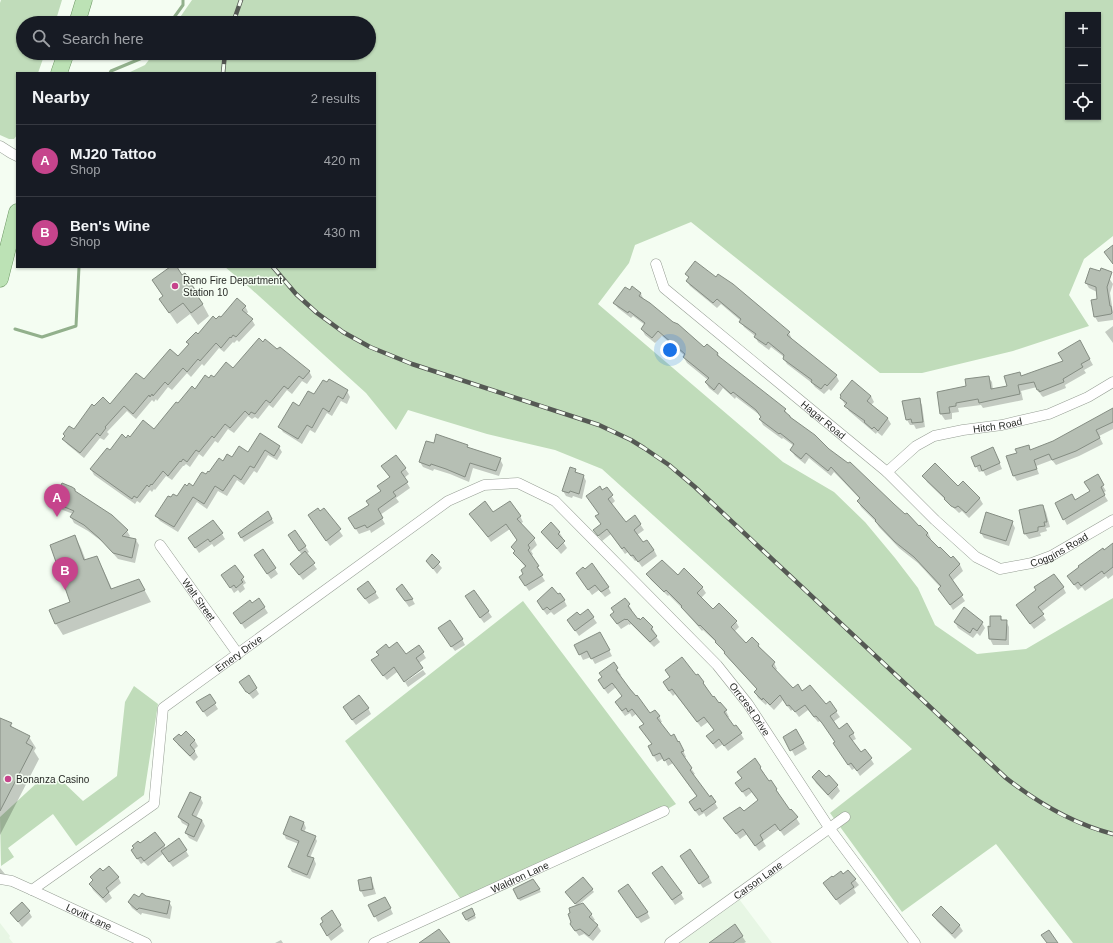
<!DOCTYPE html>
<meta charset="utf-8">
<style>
:root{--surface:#171b24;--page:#20242c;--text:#f1f3f6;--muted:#9ea1a6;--line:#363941;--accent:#c6448c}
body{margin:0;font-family:Helvetica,sans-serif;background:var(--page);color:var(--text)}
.controls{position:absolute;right:12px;top:12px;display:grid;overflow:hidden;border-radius:0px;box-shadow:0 1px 3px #0004}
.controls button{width:36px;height:36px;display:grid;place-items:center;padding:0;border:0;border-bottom:1px solid var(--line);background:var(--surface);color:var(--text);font:20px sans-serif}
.you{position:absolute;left:670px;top:350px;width:14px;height:14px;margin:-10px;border:3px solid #fff;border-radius:50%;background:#1a73e8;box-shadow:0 0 0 6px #1a73e833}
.badge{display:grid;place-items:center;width:26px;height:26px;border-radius:50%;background:var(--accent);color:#fff;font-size:13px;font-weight:700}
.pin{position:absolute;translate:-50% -33px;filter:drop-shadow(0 1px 2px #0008)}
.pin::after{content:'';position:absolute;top:21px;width:14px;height:12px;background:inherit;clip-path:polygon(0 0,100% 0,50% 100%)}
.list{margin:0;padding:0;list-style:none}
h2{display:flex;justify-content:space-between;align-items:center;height:52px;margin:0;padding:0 16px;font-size:17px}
h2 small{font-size:13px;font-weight:400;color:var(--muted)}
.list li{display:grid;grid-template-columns:26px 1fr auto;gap:12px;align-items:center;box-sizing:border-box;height:72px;padding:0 16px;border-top:1px solid var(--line)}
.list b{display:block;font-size:15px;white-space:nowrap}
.list p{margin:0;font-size:13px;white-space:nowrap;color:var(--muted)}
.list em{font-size:13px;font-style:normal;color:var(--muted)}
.icon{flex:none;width:22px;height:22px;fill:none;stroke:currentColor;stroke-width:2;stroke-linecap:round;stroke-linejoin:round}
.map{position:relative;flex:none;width:1113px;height:943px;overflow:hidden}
.search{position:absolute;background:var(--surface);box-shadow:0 1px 3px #0004;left:16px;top:16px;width:360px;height:44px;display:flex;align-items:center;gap:10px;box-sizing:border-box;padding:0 14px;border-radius:22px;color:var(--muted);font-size:15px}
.panel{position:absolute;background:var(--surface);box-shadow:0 1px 3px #0004;left:16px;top:72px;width:360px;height:196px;border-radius:0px}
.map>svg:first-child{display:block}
.built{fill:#e7f6e4}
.green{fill:#c0dcba;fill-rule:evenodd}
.shadow{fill:#0003}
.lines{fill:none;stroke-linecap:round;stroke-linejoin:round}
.stream{stroke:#92b08c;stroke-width:3}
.building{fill:#b6bfb4;stroke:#858d83}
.minor-casing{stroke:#969e94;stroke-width:11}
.primary-casing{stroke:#6b9562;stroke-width:17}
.minor{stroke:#fff;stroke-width:10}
.primary{stroke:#bce2b5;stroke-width:16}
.rail-casing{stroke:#555954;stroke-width:4.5}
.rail{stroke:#f4fdf2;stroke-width:3;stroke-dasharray:9;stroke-linecap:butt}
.poi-dot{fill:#c6448c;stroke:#f4fdf2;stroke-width:1.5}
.labels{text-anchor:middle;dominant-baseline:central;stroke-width:3;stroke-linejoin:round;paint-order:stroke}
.poi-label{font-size:10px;fill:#272a26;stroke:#f4fdf2;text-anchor:start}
.street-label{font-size:10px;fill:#272a26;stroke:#f4fdf2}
</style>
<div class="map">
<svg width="1113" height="943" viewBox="0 0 1113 943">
<rect width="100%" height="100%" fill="#f4fdf2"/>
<path class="built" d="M736,895l36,48h-102z
M0,923l10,13 -1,2 4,5h-13z"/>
<path class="green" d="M1,0h61l-7,23h-32v30h22l-7,20h-21v62l-3,4h-5l-9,-4v-132z
M192,0h921v236l-29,23 -15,36 20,31 -76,25 -91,22h-42l-189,-151 -56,23 -6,18 -31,41 185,158 51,30 31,30 30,36 23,30 17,37 42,29 49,-5 87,-51v345h-40l-77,-99 -94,68 -72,-99 82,-64 -310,-280 -47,-19 -68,-16 -79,-24 -12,20 -30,-37 -116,-105 -25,-21h150v-194h-247l17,-8 9,-12h215v-30h-193zM1068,15h30v102h-30z
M523,601l153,203 -12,7 -201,91 -118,-161z
M134,686l24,18 -14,91 -68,51 -23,-32 -45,34 6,9 -13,9 -1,-49 39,-36h23l21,20 34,-25 8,-74z"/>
<path class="shadow" d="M172,267h3l7,9 7,3 20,37 -11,9 -8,-11 -13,10 -17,-25 3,-2 -10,-16z
M686,274l103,59 3,6 -1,1 45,35 3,6 -8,10 -2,-2 -5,5 -9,-7 -3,-4 -25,-19 -3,-5v-2l-13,-10 -2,3 -11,-8 -3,-6 -11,-9 -3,-6 -20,-17 -4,4 -27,-22 -3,-5 2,-2z
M1109,278l4,6 -3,9 3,19v8l-15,2 -3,-5 3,-17 -1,-8 -8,-4 -3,-5z
M633,288l8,6 3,6 60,49 3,-3 11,8 3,5 64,51 3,5 131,112 1,-1 8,7 3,6 -2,1 22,19 2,-1 7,7 3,6 -11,10 13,20 -12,9 -10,-16 -2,-6 -23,-25 -19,-15 -20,-21 -3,-5 -15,-15 -3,-6 2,-2 -26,-27 -3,4 -22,-18 -4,6 -10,-8 -4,-6 3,-4 -11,-8 -1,1 -19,-14 -3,-6 2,-2 -1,-1 -25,-19 -1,2 -12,-11 -5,7 -9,-7 -3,-5 2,-3 -21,-17 -3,-5 1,-2 -23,-20 -7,7 -10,-8 -3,-6 3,-4 -12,-9 -2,2 -13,-10 -4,-5 16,-11z
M245,306l3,6 -2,3 6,5 3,5 -16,17 -2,-2 -3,3 -1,-1 -9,10 -5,-4 -15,18 -2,-2 -11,13 -4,-4 -15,17 -4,-3 -11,14 -1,-2 -2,3 -2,-2 -16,19 -9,-8 -20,21 2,2 -5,6 -4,-2 -16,20 -17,-14 -4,-5 2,-3 -1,-2 10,-4 20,-22 16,-2 34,-26 34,-22 11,-13 -1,-3 28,-21z
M1113,326v17l-8,-11z
M1080,342l13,23 -9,5 2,3 -21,12 1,3 -23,9 -2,-2 -4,-8 -16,4 2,9 -40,8 -2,-3 -23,3 1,4 -7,1v6l-7,1 -4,-6 -3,-21 29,-6 21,-10 4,5 1,8 15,-4 13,-9 43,-16z
M263,343l15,7 31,21 3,6 -5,7 -5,-3 -10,13 -5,-4 -14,18 -4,-3 -11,14 -3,-2 -3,2 -4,-3 -14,17 -6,-4 -10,14 -3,-2 -12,16 -4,-3 -9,13 -4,-3 -2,2h-1l-11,14 -6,-4 -11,14 -1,-1 -2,3 -2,-2 -10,13 -3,-2 -2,3 -41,-29 -3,-6 19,-17 16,-13 28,-9 24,-25 17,-15 14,-11 5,-1 20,-8z
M347,391l3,6 -3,7 -6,-3 -9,15 -5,-3 -12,20 -5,-3 -8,14 -19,-12 -3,-5 19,-20 15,-11z
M871,396l3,6 -3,3 17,14 3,5 -9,12 -5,-4 -1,2 -27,-23 -8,-13z
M919,399l3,6 3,22 -9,2 -2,-4h-4l-3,-5z
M1113,409v20l-14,7 4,8 -24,12 -23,9 -4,-5 -16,6 3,8 -22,7 -3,-5 -6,-19 10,-3 10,-8 3,5 23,-10z
M434,444l33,2 2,3 31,10 3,6 -4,11 -26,-8 -4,14 -19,-8 -16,-5 -1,2 -10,-4 -3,-5z
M279,447l3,5 -5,8 -9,-5 -11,18 -3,-2 -10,14 -7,-5 -10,16 -9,-5 -11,18 -10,-7 -19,30 -18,-11 -4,-5 22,-18 10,-11h5l30,-25 26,-9z
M996,454l6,15 -16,7 -3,-5 -4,1 -3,-6z
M396,456l13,18 -5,4 6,10 -14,10 3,4 -19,13 5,9 -14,9 -1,-3 -11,4 -10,-16 21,-13 12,-13 8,-14 -4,-6z
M575,470l2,4 6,1 3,6 -4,18 -9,-3 -1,2 -6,-2 -3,-5z
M924,476l34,11 5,-5 17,17 3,5 -14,14 -7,-7 -3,2 -32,-31z
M1097,476l9,15 -3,2 5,8 -41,24 -3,-6 11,-18 16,-9z
M606,488l9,13 -4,4 15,19h14l4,6 -7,5 6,9 11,6 3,6 -15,11 -5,-7 -2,1 -7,-9 -3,2 -14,-20 -9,7 -7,-10 7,-6 -1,-7 1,-27z
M75,490l2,4 50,37 3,5 -2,2 8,2 3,5 -4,18 -17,-4 -14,-16 -16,-12 -14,-8 -3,-6 2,-3 -15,-6 -3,-6z
M1043,506l3,6 4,15 -4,1 1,3 -7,2 1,3 -12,3 -4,-5z
M324,509l19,27 -13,10 -21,-30 11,-4z
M268,512l6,11 -30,19 -5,-9z
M471,514h22l27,2 3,6 -3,2 14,15 3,6 -6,6 2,3 -2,2 10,16 -1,1 5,8 -16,10 -6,-9 3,-14 -8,-10 -6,-11 6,-6 -8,-12 -19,13z
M1012,522l3,6 -6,18 -25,-8 -3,-5z
M295,531l14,21 -3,2 11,15 -14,11 -12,-16 11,-9 -10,-14z
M543,532h16l4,6 -2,1 6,9 -6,6 -15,-17z
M222,534l3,5 -11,8 -2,-3 -13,9 -6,-9z
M75,536l6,12 5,13 10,-4 7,12 9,20 27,-9 12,22 -88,33 -7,-11 15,-21z
M1113,544v31l-5,4 -2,-3 -21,15 -3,-4 -4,3 -6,-8 32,-31z
M263,550l15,24 -7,5 -13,-18z
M432,556l10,12 -5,6 -10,-13z
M577,574l31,13 3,6 -6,4 -6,-7 -7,5z
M647,575l31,2 24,10 4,6 -5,5 12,12 23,12 3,5 -5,5 12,12 6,-6 22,25 3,6 -2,2 18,18 9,3 24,14 4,-3 10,14 -7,5 6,8 14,3 3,6 -4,2 9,12 4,-3 9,14 -14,12 -5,-8 -3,2 -14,-21 -2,-7 -9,-13 -7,-8 -2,1 -10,-12 -9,7 -6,-8 -2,2 -8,-11 -9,10 -7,-7 -1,2 -8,-7 -3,-6 3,-2 -29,-31 -12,-16 -14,-13 -1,1 -19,-22 -14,-14 -1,1 -17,-16z
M243,578l3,5 -3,2 2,4 -5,4 -2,-3 -4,3 -8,-13z
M1063,587l3,6 -25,19 5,8 -12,9 -14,-18z
M397,590l15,9 3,5 -6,3z
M474,591l18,26 -8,6 -15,-21z
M375,592l4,6 -10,6 -7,-9z
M259,599l9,14 -23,16 -7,-11z
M625,599l7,11 -1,1 7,9 14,7 3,6 -1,1 6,8 -6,5 -23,-23 -2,1v-1l-8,5 -6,-8z
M564,600l3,6 -13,9 -3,-3 -4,3 -6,-8z
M588,610l9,13 -18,13 -11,-16 11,-3z
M1000,617l3,4h3l3,6v18h-16l-3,-6 -1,-12 2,1z
M955,622l27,1 3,5 -5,8 -3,-3 -4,5 -15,-10z
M442,634l20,5 3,6 -10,6z
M576,646l32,2 4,8 -17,8 -4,-7 -8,3z
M388,649l18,6 17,-2 3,5 -7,5 -15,18 -7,-9 -10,8 -12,-15z
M613,663l8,12 -2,1 31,38 9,2 3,6 -2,1 10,14 12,11 4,9 -2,1 11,16 -2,1 16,23 2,-1 4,6 3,5 -12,9 -2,-4 -5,3 -6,-8 4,-11 -24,-34 -5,3 -4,-8 -7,4 -8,-15 4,-2 -9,-12v-8l-8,-11 -4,3 -2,-4 -5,3 -6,-8 -3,-6 7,-5 -5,-8 -3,-1 -7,6 -6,-8 1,-9z
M423,670l3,4 -18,13 -3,-5z
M666,670l30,7 2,-2 9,13 -1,1 20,22 3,6 -2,1 7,9 2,-1 8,13 -16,12 -5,-7 -7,5 -9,-13 8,-6 -7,-8 -7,5 -26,-33 -2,2 -6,-8 3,-10z
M249,677l10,17 -6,5 -9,-11z
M210,696l8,13 -11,8 -6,-9z
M368,708l3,6 -15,11 -9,-12z
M0,723l11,1 2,5 16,8 7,11 -2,3 5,8 -39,76z
M796,731l11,18 -12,7 -10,-18z
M186,732l9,9 3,5 -4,4 4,7 -4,4 -16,-16 -3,-6 6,-2z
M760,768l4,5 -1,1 13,15 4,6 -2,1 12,16 1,-2 9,14 -16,12 -5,-7 -16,12 3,5 -7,5 -12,-17 -7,5 -12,-16 31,-22 -7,-9 -6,5 -9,-13z
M813,777l13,2 11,7 3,5 -8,9 -16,-17z
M200,797l3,6 -7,15 6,2 3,6 -8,16 -8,-4 -3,-5 3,-6 -7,-4 -3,-6z
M290,817l14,6 2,5 -2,4 11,5 2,4 -7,17 4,1 2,5 -6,15 -18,-7 -3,-5 10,-23 -13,-5 -2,-5z
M140,845h24l2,4 20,2 3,5 -16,11 -10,-13 -15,12 -4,-4 -3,2 -9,-13z
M685,862l24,15 3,6 -9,5z
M0,868l5,6 6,10h-11z
M848,871l11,14 -5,4 2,4 -16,12 -16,-22 19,-8z
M103,872l15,5 3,6 -12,10 3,5 -6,5 -13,-13 -3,-6 3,-3 -2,-4z
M370,878l3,6 3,10 -12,3 -3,-6 -2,-11z
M583,878l11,14 -17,14 14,8 4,6 -2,1 4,4 4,6 -8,10 -9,-7 -5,2 -5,-7 3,-23 -11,-14z
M657,878l24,16 3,5 -9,6z
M533,880l8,12 -21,9 -6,-11z
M146,897l23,5 3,5 -2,12 -28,-6 -1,2 -9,-7 -3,-5z
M623,897l24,15 3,6 -9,5z
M388,903l5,11 -15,8 -3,-6z
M472,909l4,9 -8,4 -4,-9z
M29,912l3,5 -10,10 -11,-14z
M331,912l13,19 -13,10 -7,-11z
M933,915l26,10 4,6 -8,8 -18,-18z
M742,936l4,6 -2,1h-29z
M281,940l2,3h-8z"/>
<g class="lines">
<path class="stream" d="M170,23l13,-18v-5
M110,73l1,-2 36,-15 2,-3
M15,329l27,8 34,-11 3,-59"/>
</g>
<path class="building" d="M1113,245v19l-9,-12z
M695,261l21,16 2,-3 15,10 57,48 -3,3 50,40 -10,11 -2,-2 -4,5 -10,-7 1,-2 -29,-21 1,-4 -16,-13 -2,3 -12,-8 2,-3 -17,-12 2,-3 -24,-20 -4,4 -27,-22 3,-4 -4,-3z
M170,267h7l5,8 3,-2 5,6 -2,1 9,12 -1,2 7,10 -12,9 -8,-10 -14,10 -10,-14 4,-3 -11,-16z
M1090,268l10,3 1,-3 11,4 -5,15 3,19h1l1,7 -1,1 -17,3 -3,-17 6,-1 -1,-12 -11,-4z
M632,286l9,7 -2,3 11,7 23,19 5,2 26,23 3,-3 11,9 -1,2 69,54 -2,2 6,5v1l25,18 14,14 19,14 2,-1 44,42 11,10 2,-1 12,13 1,-1 8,8 -2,2 13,13 1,-1 11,11 2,-2 7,8 -11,11 14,20 -13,10 -12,-16 3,-3 -27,-29 -19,-15 -20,-21 1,-1 -19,-19 3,-3 -29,-31 -3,4 -22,-18 -5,6 -11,-9 4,-6 -14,-11 -1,1 -20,-15 2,-2 -5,-7 -23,-18 -2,2 -12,-11 -5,7 -9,-8 4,-4 -26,-21 2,-3 -27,-23 -6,7 -11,-9 4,-6 -16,-12 -1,2 -15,-10 12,-16 5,3z
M237,298l9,8 -4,4 11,9 -17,18 -3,-2 -2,3 -1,-1 -9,11 -5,-5 -16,18 -2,-2 -11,13 -4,-4 -15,17 -3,-3 -12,14 -1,-2 -2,3 -1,-2 -16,19 -9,-8 -19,21 1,1 -6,8 -3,-3 -17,20 -18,-14 3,-3 -2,-2 6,-8 5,3 18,-25 2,2 9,-9 7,7 26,-31 8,6 26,-30 8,7 11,-12 -3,-2 10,-10 2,2 15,-18 3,3 3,-3 2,1z
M259,338l4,4 2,-3 12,10 3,-2 30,24 -7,8 -4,-3 -11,13 -4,-3 -14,17 -4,-3 -11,14 -4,-2 -2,3 -4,-4 -15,17 -5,-4 -11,14 -2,-2 -13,16 -3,-2 -9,12 -4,-3 -2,3 -1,-1 -12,15 -5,-5 -11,14 -1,-1 -2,3 -2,-2 -10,13 -3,-2 -2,3 -42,-30 17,-21 3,2 12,-16 4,4 2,-3 2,2 13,-17 11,9 22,-27 2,1 14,-17 3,3 10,-14 4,3 2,-3 3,2 12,-15 7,6z
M1080,340l10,19 -9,5 2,3 -20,12 1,3 -25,10v-2h-2l-3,-8 -16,3 2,9 -41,9 -1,-4 -22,4v3l-7,1 1,6 -10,1 -3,-22 29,-6 -1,-7 24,-3 2,13 16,-3 -3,-10 16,-4 1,4 42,-15 -5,-8z
M329,379l19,11 -5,9 -5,-3 -9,16 -6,-4 -11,20 -5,-3 -9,14 -20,-12 15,-25 6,4 9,-15 6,3 9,-14 4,2z
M852,380l19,16 -4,5 21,17 -10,13 -4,-4 -2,2 -8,-7 1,-1 -21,-15 3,-3 -7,-5 1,-2 -1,-1z
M920,398l3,24 -11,1 -1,-4 -5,1 -4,-19z
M1113,408v14l-17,8 4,8 -24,13 -24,9 -3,-6 -15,6 3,9 -24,7 -7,-20 11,-3 -2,-4 14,-4 1,5 23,-9z
M260,433l20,13 -6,10 -9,-6 -11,18 -4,-2 -9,14 -7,-5 -11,16 -8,-5 -11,18 -11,-7 -19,30 -19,-11 13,-20 3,1 2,-3 4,2 8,-12 2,2 2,-3 4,3 8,-13 1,-1 4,2 2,-3 1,1 10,-14 4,3 4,-7 5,3 7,-11 9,6z
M436,434l32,11 -1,2 34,11 -5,13 -26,-8 -5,14 -19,-8 -15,-5 -1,2 -11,-4 7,-21 8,2z
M993,447l7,16 -18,8 -2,-6 -5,2 -4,-10z
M396,455l10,13 -5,4 7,10 -15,10 3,4 -18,13 5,9 -16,10 -2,-3 -10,4 -7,-11 21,-13 -3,-4 15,-10 -4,-5 13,-9 -9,-11z
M935,463l23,23 5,-5 17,17 -14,15 -8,-7 -3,2 -4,-2 -7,-7 1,-1 -23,-22z
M570,467l6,2 -1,3 9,3 -5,19 -9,-3 -1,2 -7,-2z
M1098,474l6,11 -3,2 4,8 -42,25 -8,-17 17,-9 3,6 15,-9 -6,-9z
M62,483l10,4 3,2v2l37,24 16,15 -6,6 14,3 -4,19 -19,-5 -14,-15 -15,-13 -14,-8 4,-6 -21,-9z
M600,486l2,4 5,-3 6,8 -5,4 18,23 9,-7 6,9 -7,6 9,12 4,-2 7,10 -16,12 -5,-7 -2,1 -7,-9 -2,2 -15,-20 -9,7 -5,-6 8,-6 -6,-8 4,-2 -13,-18z
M485,501l8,11 17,-11 11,15 -4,3 18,19 -7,7 2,3 -2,2 11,16 -2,1 6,8 -18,11 -6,-9 4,-3 -2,-4 5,-4 -13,-13 2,-2 -4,-4 6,-7 -11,-16 -18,13 -19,-23z
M1040,505h3l4,17h-3l1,4 -7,1v4l-14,3 -5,-24z
M318,508l2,3 4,-3 17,21 -15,12 -18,-26z
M268,511l4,8 -31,19 -3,-5z
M986,512l27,9 -7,20 -26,-8z
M213,520l10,13 -13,9 -2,-3 -13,9 -7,-10 1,-1z
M551,522l9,10 -2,2 7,7 -8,8 -16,-17z
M295,530l11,16 -7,5 -11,-16z
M75,535l9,25 13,-4 14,33 28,-10 6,11 -90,34 -6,-14 21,-8 -20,-57z
M1113,543v24l-9,7 -2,-3 -21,15 -3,-4 -4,3 -7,-9 12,-9 -1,-1 25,-18 1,2z
M263,549l13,19 -9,6 -13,-19z
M305,551l10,12 -16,12 -9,-11z
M432,554l8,8 -7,7 -7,-8z
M662,560l16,15 6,-7 19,19 -6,6 16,16 6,-6 18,18 -6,6 15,16 6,-6 7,7 -1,2 17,16 -3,4 21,22 5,-4 4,7 8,-6 16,19 4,-3 7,10 -7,5 9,13 8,-6 7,10 -5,3 12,16 4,-3 7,9 -15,13 -6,-8 -3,2 -15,-22 2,-1 -13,-19 -6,-7 -2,1 -9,-12 -10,7 -6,-7 -2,1 -7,-11 -10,10 -7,-7 -1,2 -8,-8 3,-3 -33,-36 1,-1 -10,-10 1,-1 -16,-16 -1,1 -18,-19 1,-1 -16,-16 -2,2 -18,-18z
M592,563l17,24 -8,5 -6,-7 -7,5 -12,-17 7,-6 2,2z
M235,565l9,12 -3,3 2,2 -7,6 -2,-3 -4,3 -9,-13z
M1054,574l10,13 -26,20 6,7 -14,10 -14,-19 20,-15 -2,-3z
M368,581l8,11 -11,7 -8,-10z
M402,584l11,15 -8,2 -9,-12z
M552,587l6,7 2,-1 5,7 -15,10 -3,-3 -4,3 -6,-9z
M474,590l15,21 -9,7 -15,-22z
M259,598l6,9 -24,17 -8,-11 17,-13 2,3z
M625,598l5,6 -2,2 10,13 1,-1 1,2 3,-3 10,10 -2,2 6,7 -7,6 -23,-23 -1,1 -1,-1 -8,5 -7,-9 4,-3 -3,-4z
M964,607l19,15 -6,9 -4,-3 -3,5 -16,-11z
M588,609l6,8 -19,14 -8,-11 10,-8 3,3z
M990,616h11v4h6l-1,20 -17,-1 -1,-13 2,1z
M450,620l13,19 -12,8 -13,-19z
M600,632l10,18 -19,9 -4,-8 -8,4 -5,-10z
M397,642l9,12 13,-9 5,7 -8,6 7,10 -19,14 -10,-15 -11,9 -12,-16 8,-5 -3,-3 10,-8 3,4z
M682,657l14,18 2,-1 6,8 -1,1 10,14 1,-1 5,7 1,-1 7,8 -3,2 10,14 2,-1 6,8 -18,13 -5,-7 -6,5 -7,-8 8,-6 -10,-13 -7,5 -25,-33 -3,2 -6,-9 7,-5 -5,-7z
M614,662l4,6 -2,2 14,19 6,7 1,-1 13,18 5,-3 5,6 -3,2 14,18 3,-2 4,8 1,-1 5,10 -3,1 11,16 -2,2 20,27 1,-2 5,7 -14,10 -2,-4 -5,3 -6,-9 8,-6 -28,-38 -5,3 -4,-8 -7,3 -5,-10 4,-2 -13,-17 5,-3 -12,-15 -4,3 -2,-4 -4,3 -7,-9 7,-6 -9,-12 -1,-1 -8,6 -6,-9 4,-3 -3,-4z
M249,675l8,13 -8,6 -2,-2h-1l-7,-10z
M210,694l6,9 -13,9 -7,-10z
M359,695l10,13 -17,12 -9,-13z
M0,718l12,5 -2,3 20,10 -4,7 7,4 -33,64z
M796,729l8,14 -14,8 -7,-14z
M186,731l9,9 -5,5 5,6 -5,5 -17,-17 6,-5 2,2z
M755,758l6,9 -1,1 9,13 2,-1 6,9 -1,1 5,7 9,13 1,-1 7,8 -18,14 -5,-7 -15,11 3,5 -8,6 -12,-17 -7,5 -13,-16 17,-11 4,4 14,-11 -9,-12 -7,4 -7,-9 7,-5 -5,-6z
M819,770l7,7 3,-2 9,10 -10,10 -16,-18z
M190,792l11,5 -9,18 10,5 -8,17 -9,-4 4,-9 -11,-7z
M290,816l14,6 -3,8 15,6 -9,20 7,2 -7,17 -19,-8 11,-26 -16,-7z
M155,832l10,13 -21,16 -3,-4 -4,2 -6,-9 3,-2 -2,-2 6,-5 2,2z
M179,838l8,12 -18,12 -8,-11z
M690,849l19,28 -10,7 -19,-28z
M109,866l10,11 -13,11 3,4 -6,6 -14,-14 4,-4 -3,-3 10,-9 3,3z
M662,866l20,27 -10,7 -20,-27z
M848,870l8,9 -5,4 3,4 -18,13 -13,-17 9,-7 1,1 8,-6 2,3z
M371,877l2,12 -13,2 -2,-11z
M583,877l10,12 -18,15 -10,-12z
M533,879l7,10 -22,10 -5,-10z
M628,884l20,28 -11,6 -19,-27z
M142,893l4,3 24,5 -3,13 -28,-6 -2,2 -9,-8 6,-8 5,3z
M385,897l6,11 -17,9 -6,-12z
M22,902l8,9 -12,11 -8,-9z
M583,903l9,11 -3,3 9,8 -9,11 -9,-7 -5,2 -5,-7 1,-2 -3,-8 2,-1 -1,-5z
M941,906l19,19 -8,9 -20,-19z
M472,908l3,7 -9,5 -4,-7z
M332,910l9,15 -14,11 -7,-12 3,-2 -2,-4z
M735,924l8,12 -10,7h-24z
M439,929l11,14h-31z
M1049,930l9,13h-11l-6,-8z"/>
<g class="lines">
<g class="minor-casing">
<g id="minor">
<path d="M0,146l11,7 6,3"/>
<path id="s1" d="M656,264l8,24 223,184 48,48 41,37 24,12 32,-6 19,-7 62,-36"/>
<path id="s2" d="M887,472l29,-26 18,-10 29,-6 39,-5 47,-11 39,-17 25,-15"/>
<path id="s3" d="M160,545l78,109"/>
<path id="s4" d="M0,879l12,2 20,9 114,53"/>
<path id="s5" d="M32,890l122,-86 9,-96 285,-207 36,-16 34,-2 37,18 162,164 31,39 82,125 85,114"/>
<path id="s6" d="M374,943l290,-132"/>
<path id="s7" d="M670,943l175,-126"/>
</g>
</g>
<g class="primary-casing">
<path id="primary" d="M77,23l7,-23
M59,73l7,-20
M0,279l17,-67"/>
</g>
<use href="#minor" class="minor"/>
<use href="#primary" class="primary"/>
<g class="rail-casing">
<path id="rail" d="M233,23l8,-23
M223,73l2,-20
M273,267l23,27 21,19 26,19 27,15 42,17 187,61 32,15 13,8 25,17 26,22 311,291c32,25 67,46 107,56"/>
</g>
<use href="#rail" class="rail"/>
</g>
<g class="poi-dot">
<circle cx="175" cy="286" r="4"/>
<circle cx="8" cy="779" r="4"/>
</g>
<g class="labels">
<g class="poi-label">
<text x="183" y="280">Reno Fire Department<tspan x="183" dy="12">Station 10</tspan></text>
<text x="16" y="779">Bonanza Casino</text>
</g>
<g class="street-label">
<text stroke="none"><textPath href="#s1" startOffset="232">Hagar Road</textPath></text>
<text stroke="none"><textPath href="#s2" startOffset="124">Hitch Road</textPath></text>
<text stroke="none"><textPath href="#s1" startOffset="527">Coggins Road</textPath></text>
<text stroke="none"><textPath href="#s3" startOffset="67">Walt Street</textPath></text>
<text stroke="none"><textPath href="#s5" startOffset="339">Emery Drive</textPath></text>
<text stroke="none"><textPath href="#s5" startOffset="998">Orrcrest Drive</textPath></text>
<text stroke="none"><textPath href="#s6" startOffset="160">Waldron Lane</textPath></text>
<text stroke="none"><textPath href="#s7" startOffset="108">Carson Lane</textPath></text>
<text stroke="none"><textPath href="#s4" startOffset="97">Lovitt Lane</textPath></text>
</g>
</g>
</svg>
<div class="controls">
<button>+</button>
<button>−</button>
<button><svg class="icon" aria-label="locate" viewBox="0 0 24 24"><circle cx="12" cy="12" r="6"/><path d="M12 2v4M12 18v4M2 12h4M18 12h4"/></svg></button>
</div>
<div class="you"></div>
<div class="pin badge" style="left:57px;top:517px">A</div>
<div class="pin badge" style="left:65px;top:590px">B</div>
<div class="search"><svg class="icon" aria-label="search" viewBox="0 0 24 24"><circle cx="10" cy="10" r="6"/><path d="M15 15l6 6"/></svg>Search here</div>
<section class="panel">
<h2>Nearby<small>2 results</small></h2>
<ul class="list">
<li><span class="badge">A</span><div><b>MJ20 Tattoo</b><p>Shop</p></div><em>420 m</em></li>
<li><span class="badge">B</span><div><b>Ben's Wine</b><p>Shop</p></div><em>430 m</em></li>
</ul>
</section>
</div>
